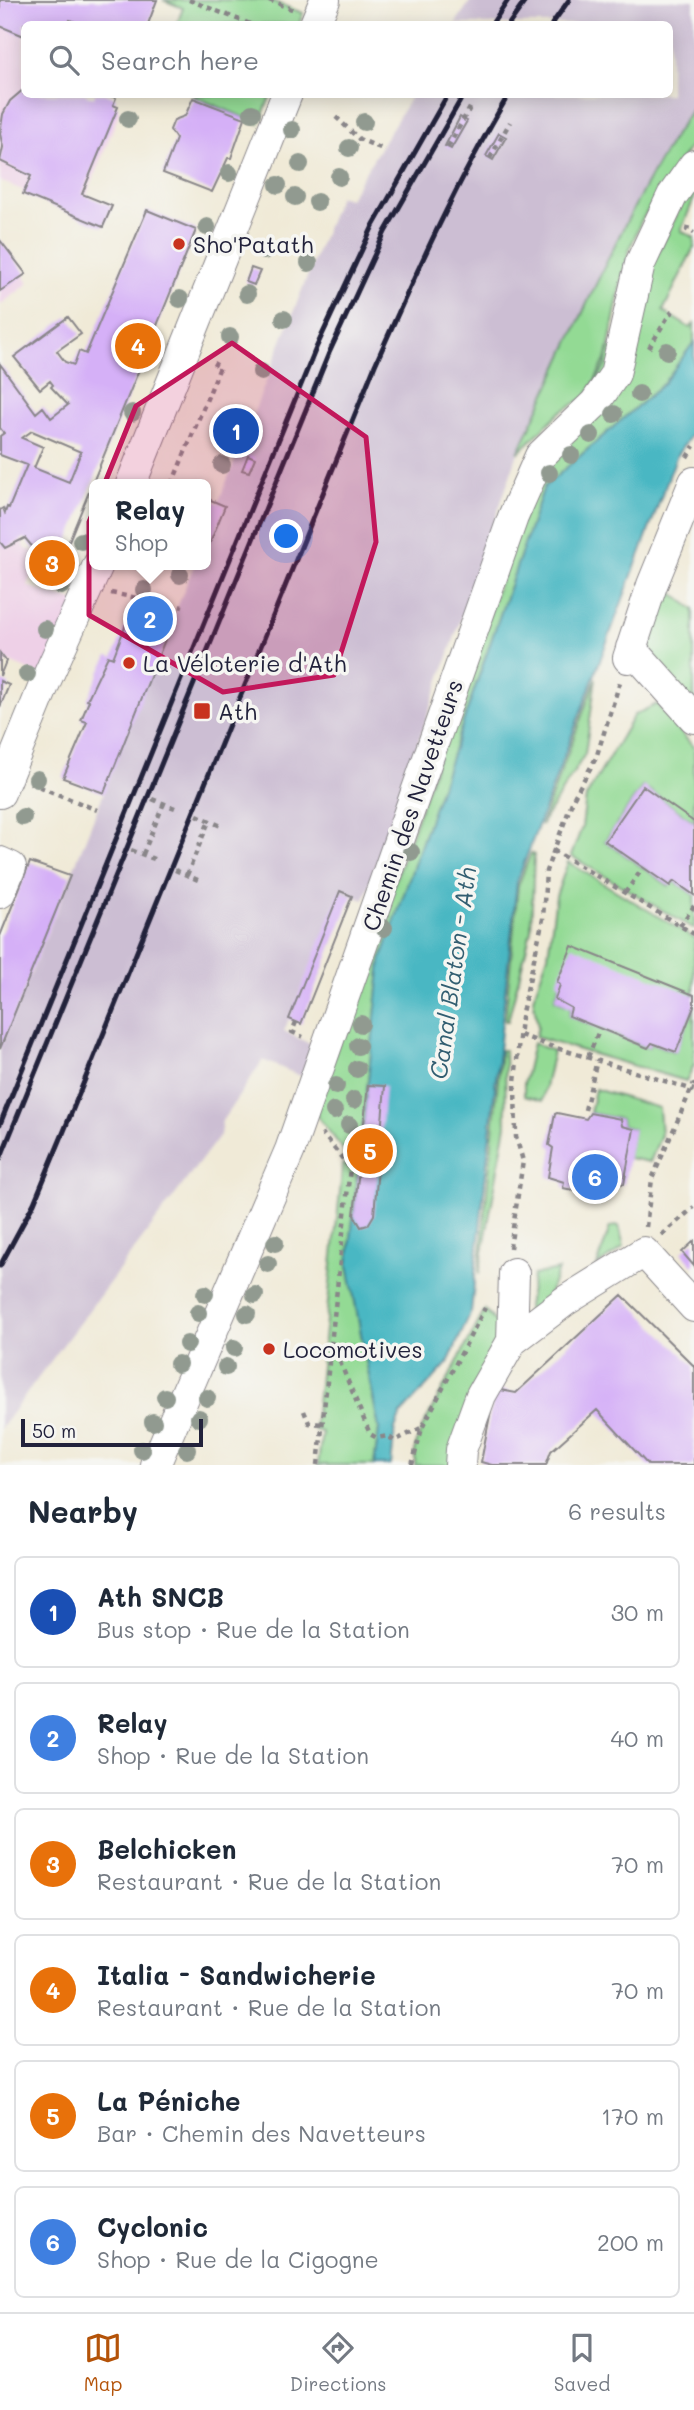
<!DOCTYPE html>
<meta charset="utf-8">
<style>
:root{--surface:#fff;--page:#f6f6f7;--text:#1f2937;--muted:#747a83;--line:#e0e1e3;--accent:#b45309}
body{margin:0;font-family:Mali,sans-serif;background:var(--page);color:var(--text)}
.scale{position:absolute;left:21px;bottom:18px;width:182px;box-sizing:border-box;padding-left:7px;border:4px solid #22223b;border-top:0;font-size:19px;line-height:24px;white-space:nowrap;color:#22223b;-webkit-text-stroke:5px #f6f6f2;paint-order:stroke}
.you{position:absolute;left:287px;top:537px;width:24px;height:24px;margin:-18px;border:5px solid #fff;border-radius:50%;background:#1a73e8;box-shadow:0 0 0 10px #1a73e833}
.badge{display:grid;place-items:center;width:46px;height:46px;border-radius:50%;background:var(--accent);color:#fff;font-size:23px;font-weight:700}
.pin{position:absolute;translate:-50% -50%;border:4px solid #fff;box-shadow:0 2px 7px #0006}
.popup{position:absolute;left:89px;top:479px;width:122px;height:91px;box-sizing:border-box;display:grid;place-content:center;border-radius:10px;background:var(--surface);filter:drop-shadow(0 2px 5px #0005);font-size:23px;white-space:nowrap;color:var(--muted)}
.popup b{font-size:26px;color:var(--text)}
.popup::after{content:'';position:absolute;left:50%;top:100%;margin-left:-14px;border:14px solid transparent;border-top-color:var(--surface)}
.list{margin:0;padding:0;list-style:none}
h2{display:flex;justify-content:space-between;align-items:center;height:91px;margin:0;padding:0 28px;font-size:30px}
h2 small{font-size:23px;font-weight:400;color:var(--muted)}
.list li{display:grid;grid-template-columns:46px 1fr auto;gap:21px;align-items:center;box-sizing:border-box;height:112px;margin:0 14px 14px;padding:0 14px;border:2px solid var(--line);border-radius:10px}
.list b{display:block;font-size:26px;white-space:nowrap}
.list p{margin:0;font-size:23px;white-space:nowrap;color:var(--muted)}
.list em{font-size:23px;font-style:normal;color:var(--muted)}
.icon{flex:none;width:38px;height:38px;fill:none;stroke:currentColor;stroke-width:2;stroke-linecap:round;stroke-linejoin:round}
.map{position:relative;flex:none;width:694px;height:1465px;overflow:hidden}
.search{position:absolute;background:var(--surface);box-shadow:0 4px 18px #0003;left:21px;right:21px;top:21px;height:77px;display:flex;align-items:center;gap:18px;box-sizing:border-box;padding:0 24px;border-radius:10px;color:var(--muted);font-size:26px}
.sheet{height:847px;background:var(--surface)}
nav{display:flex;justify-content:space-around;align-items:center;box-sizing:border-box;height:98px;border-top:2px solid var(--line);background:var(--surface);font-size:19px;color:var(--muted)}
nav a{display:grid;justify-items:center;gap:4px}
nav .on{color:var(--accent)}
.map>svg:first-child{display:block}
.built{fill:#eed0e7}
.industrial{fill:#ccbed3}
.green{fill:#93da94;stroke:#5a7e68;stroke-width:2}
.water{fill:#49b7c3;stroke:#366c7f;stroke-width:2}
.building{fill:#d5b0f7;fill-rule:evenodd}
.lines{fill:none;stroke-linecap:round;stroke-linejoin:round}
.minor-casing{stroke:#898689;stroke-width:32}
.path{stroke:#898689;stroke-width:4.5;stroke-dasharray:5 5;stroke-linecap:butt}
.minor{stroke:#fff;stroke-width:30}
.rail{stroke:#22223b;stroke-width:5}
.tree{fill:#919a90}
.marked{fill:#c2185b;fill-opacity:0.2;stroke:#c2185b;stroke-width:5;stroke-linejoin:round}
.poi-dot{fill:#c8321e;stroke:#f6f6f2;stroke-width:2.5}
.labels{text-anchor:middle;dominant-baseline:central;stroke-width:7;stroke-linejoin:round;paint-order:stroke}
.poi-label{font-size:23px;fill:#22223b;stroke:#f6f6f2;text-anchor:start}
.street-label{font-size:23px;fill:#22223b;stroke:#f6f6f2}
.water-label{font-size:24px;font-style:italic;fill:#325e71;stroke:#f6f6f2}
</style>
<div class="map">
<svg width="694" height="1465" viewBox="0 0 694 1465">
<rect width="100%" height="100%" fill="#f6f6f2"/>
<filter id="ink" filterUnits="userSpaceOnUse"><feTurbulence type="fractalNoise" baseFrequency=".0143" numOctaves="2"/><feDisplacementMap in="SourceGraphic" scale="14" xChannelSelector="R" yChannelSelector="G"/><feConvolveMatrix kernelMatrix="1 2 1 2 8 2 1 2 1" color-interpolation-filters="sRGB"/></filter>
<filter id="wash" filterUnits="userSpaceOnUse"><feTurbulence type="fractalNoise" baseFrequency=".00686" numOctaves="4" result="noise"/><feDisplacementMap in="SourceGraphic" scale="28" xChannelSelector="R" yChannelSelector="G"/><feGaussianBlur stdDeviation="1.57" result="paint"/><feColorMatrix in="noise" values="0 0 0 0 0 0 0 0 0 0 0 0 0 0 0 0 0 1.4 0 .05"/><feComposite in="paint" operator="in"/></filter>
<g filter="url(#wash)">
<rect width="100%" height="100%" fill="#f0ead7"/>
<path class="built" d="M0,0h32l-11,34 3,1v59l55,1 41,16 -40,102 -80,-32z
M0,243l29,40 -29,22z
M0,512l15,15 10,21 15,6 -12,32 54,18 -35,74 -42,-18 -5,-7z"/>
<path class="industrial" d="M471,0h223v105l-21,32 -44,78 -111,238 -154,447 -24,-8 -56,139 30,15 -11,31 -40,-17 -41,61 -2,14 -220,294v-379l68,-167 126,-318h12v-31l133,-338 10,3 63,-104 258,-1v-70h-215z"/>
<path class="green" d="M163,0h106l34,13 -4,11h-122l6,-16z
M191,95h80l-12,29z
M694,105v35l-53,81 -12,30 -9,36 -15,80 -19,30 -26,15 -42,41c56,-117 104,-240 176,-348z
M694,180v18l-13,33 13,6v10l-31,64 27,17 4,-4v18l-31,42 -119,103 -163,474 -33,304 31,164 -5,36h-56l4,-33 -8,-2 29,-266 7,4 8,-2 -4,-3 -40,-51 216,-616 32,-49z
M652,585l19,7 23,17v107l-61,-68z
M596,678l-11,76 -44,71z
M657,704l37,44v74l-51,-36 -38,55 64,45 5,-5 20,14v34l-123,-73 11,-29 4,-30 48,-82z
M531,853l3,2 -3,75 -23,91h-3l13,-135z
M568,862l126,76v57l-134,-10 -5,14 16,9 -2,8 79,32 4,-5 23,9 19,-45v58l-8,16 -151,-44 3,-10 -5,-29 15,-43 8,-59z
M533,1043l20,8 -11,50 -18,-5v-13z
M501,1050h4l1,75 -27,149z
M595,1089l64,19 2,27 -11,27 -22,-4 5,-29 -11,-3 -1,-7 -31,-6z
M619,1226l5,21 -27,19 13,-39z
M558,1270l-13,35 -19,14 7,-44z
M485,1310l27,31 -52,124h-45v-17l7,-20z"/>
<path class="water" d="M694,342v89l-17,24 -160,427 -46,430 -23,51 -47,51 -6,15 -4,36h-17l5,-36 -31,-164 33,-304 163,-474 119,-103z"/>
<g id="blocks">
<path class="building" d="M0,0h157l-9,24h-67l-11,-4 -1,4h-45v12l-24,-10z
M24,89v5h60l10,4 1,-4h10l11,4 -3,7 5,2 -36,87 30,12 -9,21 -80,-33 8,-18 -31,-15 3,-14 -3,-13 3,-20 7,-13z
M193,98l52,20 -14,40h-3l-16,34 -49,-19 13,-34 -6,-9 4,-10 11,-4z
M460,117l7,4 -16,28 -6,-3z
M499,133l7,4 -13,23 -7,-4z
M147,210l49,20 -143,350 -19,-8 6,-16 -15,-18 -20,10 -5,-6v-32l3,-2 2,5 2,-6 2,1 18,-43 -27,-10v-19l4,-3 -4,-5v-64l36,49 7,-6 8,11 17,-13 -17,-18 2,-2 -3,-4 -10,8 -26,-32 54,-40 13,17 -24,17 8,11 9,3 5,-14 7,3zM32,431l49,21 -12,30 -35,-14 9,-21 -21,-9z
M0,240l26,34 -26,17z
M251,268l9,3 -6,14 -8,-3z
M248,455l7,3 -6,14 -7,-2z
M206,498l19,8 -19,47z
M135,601l39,16 -70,176 -41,-15 24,-56 -6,-2 8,-19 -2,-1 21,-44 5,2z
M0,653l6,8 -6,15z
M0,681l9,4 -9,22z
M643,786l51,36v73l-20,-14 -4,5 -65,-45z
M30,862l40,14 -70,173v-113z
M340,891l12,5 -51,128 -12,-5z
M572,946l122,49v12l-18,45 -24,-9 -4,5 -79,-32 2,-8 -16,-9 5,-14 -3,-3z
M368,1085l17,1 -11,129 -6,10 -7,2 -7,-12z
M557,1113l29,6 4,-6 31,6 1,7 12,3 -10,55 -20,-2 -4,14 -37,-8 1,-6 -16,-5 5,-29 -4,-3 6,-31z
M694,1241v25l-12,-14z
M622,1295l72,71v99h-46l-51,-55 -46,41 -5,14h-54l-11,-3 14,-73 21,4z"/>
</g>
</g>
<g filter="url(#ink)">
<use href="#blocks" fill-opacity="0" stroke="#898689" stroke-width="2"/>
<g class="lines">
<g class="minor-casing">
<path id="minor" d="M315,24l10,-24
M131,484l156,-390
M631,648l63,70
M628,658l24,-73 42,-103
M0,793l47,-115 51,-113
M0,862l11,5 -11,26
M512,1341l53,-40 79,-49 50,55
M155,1465l135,-315 223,-633 27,-61 55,-53 20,-29 25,-110 32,-68 22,-31
M460,1465l1,-15 20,-55 31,-54 2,-68"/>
</g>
<path class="path" d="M189,0l61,24
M269,0l25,10
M336,117l23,22 26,11
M448,147l23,-41
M490,158l20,-36
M688,226l-1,4 7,3
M649,348l20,-33 4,-4
M687,457l7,-11
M172,484l48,-117 -7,-4
M111,593l72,14
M30,783l67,27
M152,799l23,9
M197,815l24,11
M131,850l23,9
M553,850l141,84
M143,854l21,-51
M175,870l23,10
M187,875l22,-54
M625,893l15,-21
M680,926l14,-20
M296,1022l-4,10 11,5
M520,1035l30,11 144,44
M588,1057l10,-24
M585,1110l12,-50
M646,1227l6,-48 42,-96
M662,1235l32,-28
M510,1248l13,-87 -7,-24 -1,-55 6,-65 22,-98 3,-48 28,-74 22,-39 24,-76
M332,1343l38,91 7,4 11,-2 6,5 27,-13
M304,1411l5,12 14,1
M318,1465l32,-297 -28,-35
M412,1465l10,-37 63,-120"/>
<use href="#minor" class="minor"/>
<path class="rail" d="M492,24l16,-24
M509,24l17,-24
M552,24l17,-24
M0,1124l316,-776 57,-122 75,-132
M0,1159l329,-806 56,-121 79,-138
M0,1266l34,-63 30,-72 311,-766c41,-92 82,-184 134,-271"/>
</g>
<g class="tree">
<circle cx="252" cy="113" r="9"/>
<circle cx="128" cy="119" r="9"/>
<circle cx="364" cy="122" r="9"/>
<circle cx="292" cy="130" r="9"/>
<circle cx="349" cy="148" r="9"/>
<circle cx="300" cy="164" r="9"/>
<circle cx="229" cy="173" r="9"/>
<circle cx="339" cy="177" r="9"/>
<circle cx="278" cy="185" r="9"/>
<circle cx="295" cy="197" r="9"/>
<circle cx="317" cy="202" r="9"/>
<circle cx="207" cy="227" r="9"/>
<circle cx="264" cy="251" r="9"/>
<circle cx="309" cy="263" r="9"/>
<circle cx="247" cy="294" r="9"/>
<circle cx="180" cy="299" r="9"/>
<circle cx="284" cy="319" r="9"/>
<circle cx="230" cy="337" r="9"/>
<circle cx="667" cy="351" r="9"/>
<circle cx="155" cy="354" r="9"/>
<circle cx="261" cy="372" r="9"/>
<circle cx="639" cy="394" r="9"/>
<circle cx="132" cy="413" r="9"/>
<circle cx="614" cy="414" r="9"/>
<circle cx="591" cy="435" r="9"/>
<circle cx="571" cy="455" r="9"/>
<circle cx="222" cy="465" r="9"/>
<circle cx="549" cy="473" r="9"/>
<circle cx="81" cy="541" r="9"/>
<circle cx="180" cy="575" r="9"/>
<circle cx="61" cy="586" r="9"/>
<circle cx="144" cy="590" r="9"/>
<circle cx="45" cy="629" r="9"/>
<circle cx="27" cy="674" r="9"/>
<circle cx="37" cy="779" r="9"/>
<circle cx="23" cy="817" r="9"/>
<circle cx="411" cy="852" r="9"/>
<circle cx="384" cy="928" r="9"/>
<circle cx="361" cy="1024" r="9"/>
<circle cx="358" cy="1046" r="9"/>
<circle cx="357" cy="1069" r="9"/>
<circle cx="336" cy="1086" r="9"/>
<circle cx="354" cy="1100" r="9"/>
<circle cx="334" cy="1111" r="9"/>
<circle cx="349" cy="1125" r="9"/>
<circle cx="275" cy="1243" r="9"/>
<circle cx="268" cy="1264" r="9"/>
<circle cx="205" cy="1294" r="9"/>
<circle cx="255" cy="1295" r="9"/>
<circle cx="198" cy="1313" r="9"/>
<circle cx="247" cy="1314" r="9"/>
<circle cx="187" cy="1344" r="9"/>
<circle cx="234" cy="1348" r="9"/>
<circle cx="178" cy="1364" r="9"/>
<circle cx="226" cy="1367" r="9"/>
<circle cx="165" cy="1397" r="9"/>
<circle cx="207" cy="1398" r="9"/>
<circle cx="199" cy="1418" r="9"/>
<circle cx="153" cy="1422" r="9"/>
<circle cx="142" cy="1450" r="9"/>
<circle cx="187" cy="1450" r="9"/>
</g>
</g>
<path class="marked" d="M232,343l134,94 10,105 -42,133 -111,17 -134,-77v-93l47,-116z"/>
<g class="poi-dot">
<circle cx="179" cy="244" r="7"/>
<circle cx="129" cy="663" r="7"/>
<rect x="193" y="702" width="18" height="18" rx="3.5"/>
<circle cx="269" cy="1349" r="7"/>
</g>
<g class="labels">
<g class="poi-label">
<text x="193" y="244">Sho'Patath</text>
<text x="143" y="663">La Véloterie d'Ath</text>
<text x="218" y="711">Ath</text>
<text x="283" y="1349">Locomotives</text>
</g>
<g class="street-label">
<text transform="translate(412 805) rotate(-71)">Chemin des Navetteurs</text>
</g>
<g class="water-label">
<text transform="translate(452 973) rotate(-82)">Canal Blaton - Ath</text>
</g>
</g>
</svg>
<div class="scale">50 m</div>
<div class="you"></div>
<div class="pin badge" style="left:236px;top:431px;background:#1a4fb4">1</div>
<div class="pin badge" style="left:150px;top:619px;background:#3f7fe0">2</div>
<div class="popup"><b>Relay</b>Shop</div>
<div class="pin badge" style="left:52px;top:563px;background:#e8710a">3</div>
<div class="pin badge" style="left:138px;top:346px;background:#e8710a">4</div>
<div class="pin badge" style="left:370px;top:1151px;background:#e8710a">5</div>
<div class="pin badge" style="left:595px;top:1177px;background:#3f7fe0">6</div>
<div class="search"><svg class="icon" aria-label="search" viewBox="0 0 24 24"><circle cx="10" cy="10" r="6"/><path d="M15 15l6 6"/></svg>Search here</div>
</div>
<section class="sheet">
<h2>Nearby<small>6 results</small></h2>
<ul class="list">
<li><span class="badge" style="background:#1a4fb4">1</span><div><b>Ath SNCB</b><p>Bus stop · Rue de la Station</p></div><em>30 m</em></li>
<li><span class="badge" style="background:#3f7fe0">2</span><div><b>Relay</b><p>Shop · Rue de la Station</p></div><em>40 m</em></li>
<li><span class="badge" style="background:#e8710a">3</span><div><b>Belchicken</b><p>Restaurant · Rue de la Station</p></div><em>70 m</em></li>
<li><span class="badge" style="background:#e8710a">4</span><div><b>Italia - Sandwicherie</b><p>Restaurant · Rue de la Station</p></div><em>70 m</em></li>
<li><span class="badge" style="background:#e8710a">5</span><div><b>La Péniche</b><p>Bar · Chemin des Navetteurs</p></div><em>170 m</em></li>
<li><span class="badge" style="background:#3f7fe0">6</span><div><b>Cyclonic</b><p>Shop · Rue de la Cigogne</p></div><em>200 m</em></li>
</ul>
</section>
<nav>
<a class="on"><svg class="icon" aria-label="map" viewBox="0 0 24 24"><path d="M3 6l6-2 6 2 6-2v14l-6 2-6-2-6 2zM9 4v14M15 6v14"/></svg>Map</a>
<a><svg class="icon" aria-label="directions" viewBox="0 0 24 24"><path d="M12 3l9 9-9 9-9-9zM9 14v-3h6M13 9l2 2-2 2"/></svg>Directions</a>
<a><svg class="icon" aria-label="saved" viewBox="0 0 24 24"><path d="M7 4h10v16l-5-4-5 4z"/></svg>Saved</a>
</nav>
